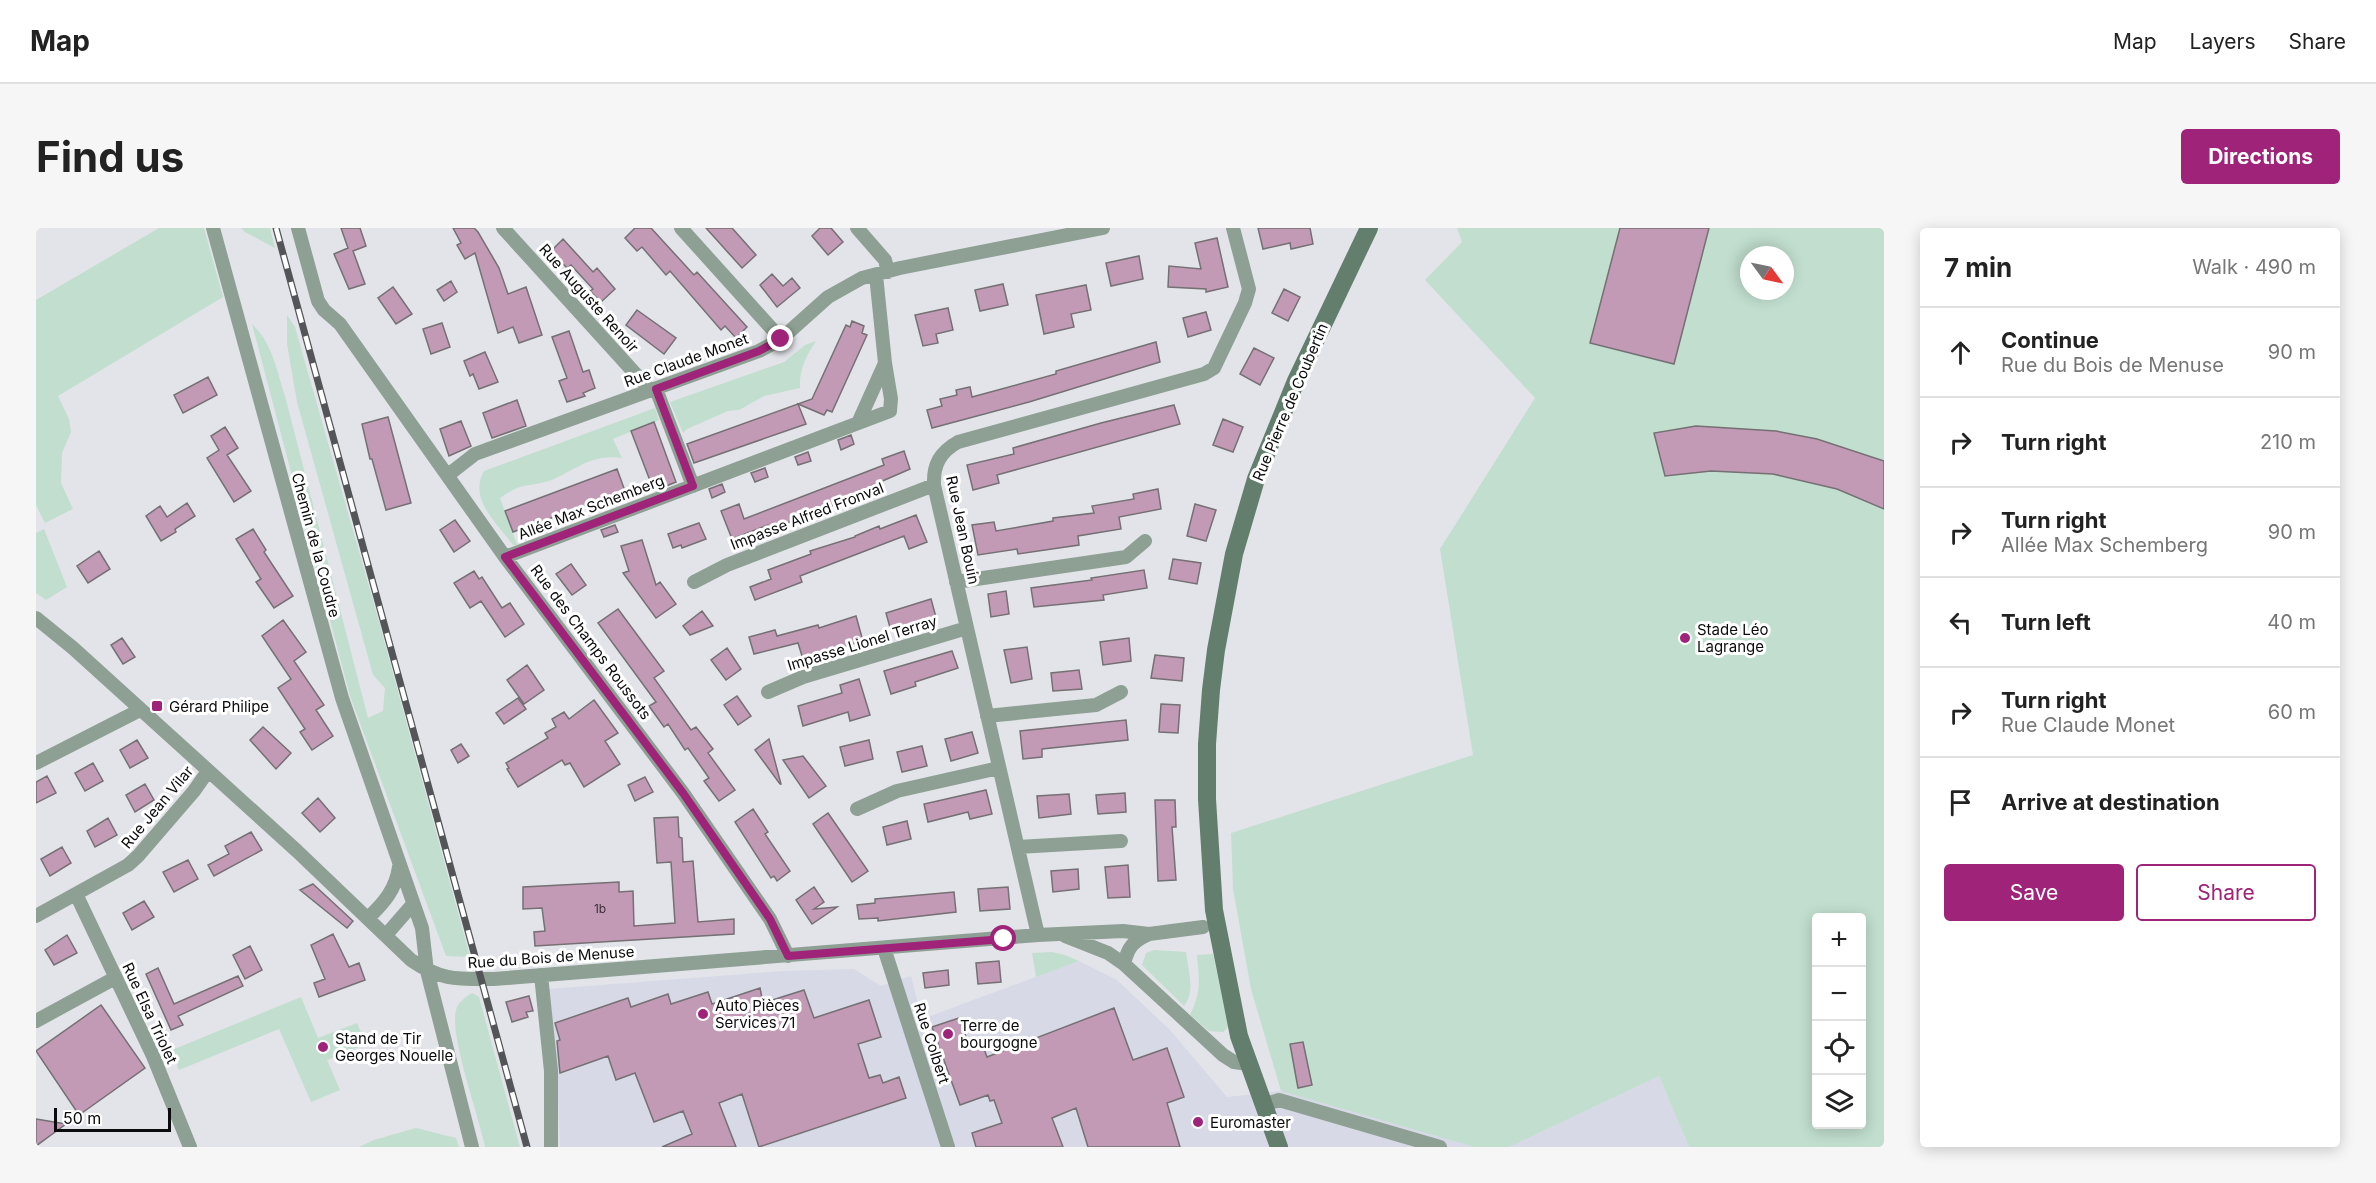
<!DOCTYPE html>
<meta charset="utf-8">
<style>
:root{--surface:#fff;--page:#f6f6f6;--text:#222;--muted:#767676;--line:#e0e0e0;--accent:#9e2379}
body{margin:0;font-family:Inter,sans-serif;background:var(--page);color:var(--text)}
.controls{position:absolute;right:18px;bottom:18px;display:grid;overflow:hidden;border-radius:6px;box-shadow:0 3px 15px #0003}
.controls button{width:54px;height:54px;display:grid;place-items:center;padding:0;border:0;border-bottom:2px solid var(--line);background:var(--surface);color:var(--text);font:30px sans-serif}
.compass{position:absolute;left:1704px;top:18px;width:54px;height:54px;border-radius:50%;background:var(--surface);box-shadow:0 3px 15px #0003;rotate:123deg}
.scale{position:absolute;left:18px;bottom:15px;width:117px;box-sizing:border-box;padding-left:6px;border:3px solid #0b0b0d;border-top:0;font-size:16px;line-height:21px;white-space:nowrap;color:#0b0b0d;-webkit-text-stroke:4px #fff;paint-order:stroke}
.stop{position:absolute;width:18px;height:18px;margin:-14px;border:4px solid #9e2379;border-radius:50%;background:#fff}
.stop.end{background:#9e2379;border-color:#fff;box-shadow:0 2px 6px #0008}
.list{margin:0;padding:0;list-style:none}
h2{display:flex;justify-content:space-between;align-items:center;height:78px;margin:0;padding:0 24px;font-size:26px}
h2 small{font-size:20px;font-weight:400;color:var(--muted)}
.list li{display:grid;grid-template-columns:39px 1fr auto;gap:18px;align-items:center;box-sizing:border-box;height:90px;padding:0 24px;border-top:2px solid var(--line)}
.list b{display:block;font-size:22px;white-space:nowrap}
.list p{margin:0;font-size:20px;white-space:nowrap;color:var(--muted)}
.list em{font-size:20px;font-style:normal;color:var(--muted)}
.actions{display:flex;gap:12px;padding:18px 24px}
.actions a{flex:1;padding:14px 0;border:2px solid var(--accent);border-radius:6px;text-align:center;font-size:21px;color:var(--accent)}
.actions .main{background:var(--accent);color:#fff}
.icon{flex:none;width:33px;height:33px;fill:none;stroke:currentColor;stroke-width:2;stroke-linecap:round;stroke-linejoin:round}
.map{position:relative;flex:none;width:1848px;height:919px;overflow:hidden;border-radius:6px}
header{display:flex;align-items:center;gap:36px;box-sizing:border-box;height:84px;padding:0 30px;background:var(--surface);border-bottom:2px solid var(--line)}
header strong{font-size:28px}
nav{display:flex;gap:33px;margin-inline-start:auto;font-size:21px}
.intro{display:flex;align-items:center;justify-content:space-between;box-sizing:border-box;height:144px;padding:0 36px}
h1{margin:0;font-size:42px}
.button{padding:15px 27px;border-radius:6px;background:var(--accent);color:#fff;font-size:21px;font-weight:700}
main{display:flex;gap:36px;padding:0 36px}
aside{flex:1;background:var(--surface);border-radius:6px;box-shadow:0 3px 15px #0003}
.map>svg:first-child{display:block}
.built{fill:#d7d9e6}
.green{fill:#c1dece;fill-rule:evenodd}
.building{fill:#c39ab6;stroke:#747073;stroke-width:1.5}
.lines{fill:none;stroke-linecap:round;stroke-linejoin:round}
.street{stroke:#8da093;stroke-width:14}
.secondary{stroke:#637e6c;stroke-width:18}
.rail-casing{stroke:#545558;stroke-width:7}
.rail{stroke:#fff;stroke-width:4.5;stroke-dasharray:14;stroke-linecap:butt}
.route{stroke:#9e2379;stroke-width:8}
.poi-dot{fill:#9e2379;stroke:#fff;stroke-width:2}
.labels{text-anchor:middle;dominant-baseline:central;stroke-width:6;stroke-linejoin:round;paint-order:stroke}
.number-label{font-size:12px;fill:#392f37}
.street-label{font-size:15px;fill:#0b0b0d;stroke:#fff}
.poi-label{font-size:15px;fill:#0b0b0d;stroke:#fff;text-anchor:start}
</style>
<header>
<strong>Map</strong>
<nav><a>Map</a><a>Layers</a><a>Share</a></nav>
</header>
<div class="intro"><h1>Find us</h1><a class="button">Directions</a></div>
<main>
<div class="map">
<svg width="1848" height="919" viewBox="0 0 1848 919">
<rect width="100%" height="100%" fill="#e3e4ea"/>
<path class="built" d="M1043,733l38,19 53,50 57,67 54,-6 193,56h-914l-2,-47 -10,-111 235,-18 71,-2 27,17 30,-10 11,43z
M1623,848l30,71h-180z"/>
<path class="green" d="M123,0h45l19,69 -165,99 11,23 2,13 -9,21 -1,30 12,26 -28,14 -9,-18v-205z
M205,0h29l5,20 -30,-16z
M1421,0h427v919h-195l-30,-71 -150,71h-35l-193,-56 -30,-102 -18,-100 -2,-56 242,-78 -33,-206 95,-151 -110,-118 37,-38zM1713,27h36v36h-36zM1780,690h46v206h-46z
M251,87l8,12 83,291 92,339 -24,-1 -96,-260 -98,-372c20,18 25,47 33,72l83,322 15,-7 2,-23 -12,-13 -76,-273 -10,-58z
M780,113c-10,15 -17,29 -16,47l-36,8 -25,14 -11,1 -41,18 -4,4 -13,-31 114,-40 21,-17z
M619,180l4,12 -46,19 9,19c-31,-4 -45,11 -70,22 -11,4 -21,4 -32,7 -7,2 -14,7 -20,11l17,47h-4c-16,-22 -45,-46 -29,-74z
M8,301l23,58 -21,13 -10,-7v-60z
M1118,722l32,2c2,18 10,39 -2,54l-42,-41 4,-12z
M1016,724l13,3 14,6 -43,16 -4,-24z
M1177,726l14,67 1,6 -5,5 -14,-1 -19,-16c12,-25 9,-34 7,-60z
M436,765l7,4 41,150h-35c-6,-31 -36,-112 -29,-137 2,-8 10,-13 16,-17z
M265,769l17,41 39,-15 9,21 -39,16 13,30 -29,12 -32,-73 -100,41 -7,-20z
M380,900l40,10 3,9h-100l15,-7z"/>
<path class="building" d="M305,0h19l6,18 -13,5 12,33 -16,5 -15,-35 14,-6z
M417,0h21l4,4 21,36 9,26 18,-7 16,48 -23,8 -6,-16 -15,6 -23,-80 -10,6 -8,-14 4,-2z
M599,0h16l43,47 3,-3 50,55 -11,11 -11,-12 -4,4 -51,-59 -4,4 -24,-28 -5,4 -12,-13z
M670,0h26l24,27 -14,13z
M784,0h11l12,14 -15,13 -16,-19z
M1222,0h52l3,16 -22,5 -1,-6 -27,6z
M1584,0h89l-35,136 -84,-21z
M1181,10l11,49 -22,5v-3l-38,-2 1,-21 32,3 -6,-26z
M527,11l30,33 4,-4 18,21 -14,13 -11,-11 3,-2 -22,-24 -4,3 -16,-17z
M1103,28l4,23 -32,7 -5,-23z
M736,46l11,12 9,-8 8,10 -23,19 -17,-22z
M415,53l6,11 -13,9 -7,-11z
M967,56l5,21 -28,6 -5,-21z
M1050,57l5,25 -20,4 3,13 -30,7 -8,-39z
M357,59l19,27 -16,10 -18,-26z
M1248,61l16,8 -12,24 -16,-8z
M912,80l5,22 -17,4 2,9 -15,3 -8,-31z
M601,82l39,28 -12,16 -38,-29z
M1170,84l5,18 -23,7 -5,-19z
M816,93l12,5 -2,7 5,2 -35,77 -5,-2 -3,5 -26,-11 8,20 -112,39 -7,-19 125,-45 34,-74 4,2z
M406,95l8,24 -19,7 -8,-25z
M533,103l14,41 6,-2 6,18 -12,5 2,3 -18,6 -8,-21 8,-3 -15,-41z
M1120,114l4,20 -131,40 -97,26 -5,-18 15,-4 -2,-7 17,-4 -1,-5 14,-3 2,10 84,-23v-3z
M1218,120l20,10 -14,27 -20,-11z
M449,124l13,30 -19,7 -6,-15 -3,2 -6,-15z
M172,149l9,18 -34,18 -9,-18z
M481,172l9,26 -34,12 -9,-25z
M1138,177l6,19 -183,51 2,8 -26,7 -6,-25 47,-11 -1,-6 88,-25z
M352,189l23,86 -25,7 -14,-51h-2l-8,-35z
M1187,191l20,8 -10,25 -20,-7z
M425,193l10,25 -22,10 -9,-27z
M618,194l22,60 -22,9 -23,-60z
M1660,198l80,5 41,8 67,22v48l-47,-20 -64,-15 -62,-3 -46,5 -11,-43z
M189,199l13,21 -11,7 24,36 -17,11 -27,-44 12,-8 -8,-14z
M815,207l3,9 -13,6 -3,-10z
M868,223l6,18 -39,17 1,3 -52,22 -50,18 -2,-4 -36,14 -11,-28 18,-7 5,15 140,-54 -2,-6z
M772,224l3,9 -13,4 -3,-8z
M729,240l3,9 -13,5 -4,-9z
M581,241l8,22 -112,41 -8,-21z
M686,256l3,8 -13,6 -3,-9z
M1122,261l3,20 -42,8 2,12 -43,7 1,9 -61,9 -1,-5 -39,6 -6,-30 22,-3 2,9 57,-10v-3l41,-5 -2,-7 42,-7 -1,-5z
M151,275l8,13 -20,13 1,3 -15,9 -15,-25 14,-10 7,11z
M1159,276l21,6 -10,31 -19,-5z
M880,287l11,27 -18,7 -5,-13 -104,40 2,6 -47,18 -5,-13 21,-8 -3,-9 43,-16 -1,-3 45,-14v-1l24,-10 1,3z
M419,292l15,21 -16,11 -14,-22z
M663,295l7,16 -24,9 -1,-3 -8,3 -5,-14z
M579,297l3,7 -14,5 -3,-7z
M217,301l13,21 -2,2 29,44 -19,12 -18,-26 5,-3 -25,-40z
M606,312l14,45 4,-3 16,22 -20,14 -33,-45 6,-2 -8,-25z
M63,323l11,18 -22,14 -11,-17z
M1137,331l28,4 -4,21 -28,-5z
M535,336l15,21 -14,10 -16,-21z
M1108,342l3,18 -44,7 1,5 -70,7 -3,-19 61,-8 -1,-2z
M438,343l5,8 3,-2 20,31 8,-5 14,21 -19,13 -24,-36 -11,7 -16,-25z
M970,363l3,23 -18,3 -3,-23z
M895,371l5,18 -13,6 -32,8 -5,-18z
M582,381l46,62 -10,7 37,52 5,-3 17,22 -5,4 27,37 -16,11 -15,-20 5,-3 -21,-30 -3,2 -17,-26 -4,3 -15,-21 7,-4 -58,-79z
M666,383l11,15 -23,9 -7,-9z
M820,388l7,25 -60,18 -5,-16 -44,11 -5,-17 26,-7 2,6 41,-11 1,3z
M247,392l23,32 -12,9 30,44 -8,5 17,26 -21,14 -12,-18 5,-3 -27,-41 13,-9 -29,-43z
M86,410l13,19 -12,7 -12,-19z
M1093,410l2,23 -28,4 -3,-23z
M991,419l5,32 -21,4 -7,-33z
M691,420l14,21 -15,11 -15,-20z
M916,423l6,17 -43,14 1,4 -25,8 -7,-23z
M1119,427l29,3 -2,23 -31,-3z
M491,437l17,25 -20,14 -17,-24z
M1043,442l3,19 -29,2 -2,-18z
M823,451l11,36 -20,6 -2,-9 -45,14 -5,-20 44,-13 -2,-8z
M701,468l14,20 -13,9 -14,-20z
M482,470l8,11 -22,15 -8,-11z
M558,472l24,33 -13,8 15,23 -36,23 -14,-24 -5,2 -3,-5 -44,27 -11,-18 2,-1 -3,-5 42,-25 -3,-5 11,-6 -4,-8 12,-7 5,7z
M1125,476l19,1 -2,28 -19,-1z
M1090,492l2,20 -86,9v8l-19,2 -3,-28z
M227,499l28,26 -15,16 -26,-29z
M936,504l6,21 -27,8 -6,-22z
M733,511l12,45h-1l-25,-34z
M101,512l11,18 -18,10 -10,-18z
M833,512l4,19 -28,7 -5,-19z
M425,516l8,12 -11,7 -7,-13z
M886,518l5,20 -25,6 -5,-20z
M767,528l23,30 -17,12 -26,-38z
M57,535l10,18 -18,10 -10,-18z
M11,548l9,17 -20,10v-21z
M609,549l8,15 -18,9 -7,-16z
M109,556l9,16 -19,12 -9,-17z
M950,562l6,24 -22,5 -2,-7 -40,10 -4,-18z
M1089,565l1,19 -28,2 -2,-19z
M1033,566l2,20 -32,4 -2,-22z
M282,570l17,20 -15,14 -18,-19z
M1119,572h20l1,27h-4l4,53 -18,1z
M717,581l15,23 -3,2 25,37 -13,10 -3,-5 -3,2 -36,-56z
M792,585l40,58 -16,11 -39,-58z
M642,589l1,20 3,1 1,24 10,-1 5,61 36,-3v15l-199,12 -1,-14 11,-1 -3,-23 -19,1v-22l96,-5v10l14,-1 1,35 41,-3 -4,-61 -14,1 -3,-45z
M72,590l9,17 -22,12 -8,-16z
M871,593l4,18 -24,6 -4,-18z
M215,604l11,18 -48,26 -6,-11 21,-11 -4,-8z
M26,619l9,16 -21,13 -9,-17z
M152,632l10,19 -24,13 -11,-20z
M1092,637l2,32 -22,1 -3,-31z
M1042,641l1,20 -26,3 -2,-21z
M277,656l40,37 -6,7 -47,-38z
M778,659l10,15 -10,7 23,-2 -25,17 -16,-24z
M972,659l2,22 -30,2 -2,-22z
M918,664l2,20 -78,9v-3l-19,1 -2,-14 18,-2v-4z
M108,673l10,16 -22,13 -9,-17z
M297,706l16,33 10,-4 6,17 -46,17 -5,-14 11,-4 -14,-34z
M31,707l10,18 -23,12 -9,-15z
M214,718l12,24 -17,9 -12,-24z
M963,733l2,21 -23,2 -2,-21z
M122,740l16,36 64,-28 5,10 -65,30 5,9 -12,5 -25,-56z
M912,742l1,15 -24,3 -2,-15z
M724,760l3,15 41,-13 10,28 55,-18 12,37 -23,7 11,34 11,-3 3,8 16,-6 7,21 -147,49 -17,-53 -23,9 17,44h-74l30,-13 -9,-23 -29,11 -19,-49 -19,7 -8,-24 -48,17 -3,-32 3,-1 -5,-17 73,-25 3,9 37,-13 3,10 37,-12 4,12z
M493,768l4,15 -7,1 2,5 -16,5 -6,-20z
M65,777l44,63 -66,47 -43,-64z
M1078,780l19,52 34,-12 17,49 -17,6 13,44h-92l-12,-39 -24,10 11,29h-87l-4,-14 30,-10 -8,-23 -4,1 -2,-6 -28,10 -28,-78 27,-9 12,32 12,-4 4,11z
M1267,814l9,43 -14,3 -8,-44z
M0,891l30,5 -30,22z"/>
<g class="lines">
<path class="street" d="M177,0l129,470 80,230 5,43 45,176
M262,0l20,73 6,9 16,14 165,233 178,236 87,126 18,37
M467,0l148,163
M645,0l100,111
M821,0l28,32 3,12
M620,161l37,97
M822,195l27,-60
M412,247l27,-21 284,-103 22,-12 47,-42 34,-19 38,-10 203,-40
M469,329l385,-146 1,-12 -6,-36 -9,-88
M658,354l33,-17 207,-80
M920,354l170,-25 19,-16
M0,390l37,30 224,203 114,109c30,21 48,19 83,19l544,-44 85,-4 26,3 54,-7
M732,464l35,-15 164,-49
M951,488l109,-11 25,-13
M0,535l104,-53
M821,581l40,-18 102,-23
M982,619l103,-6
M40,666l77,162 37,91
M0,688l92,-51 10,-9 56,-65 14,-20
M332,690c16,-15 28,-29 31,-51
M350,707l27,-31
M1002,707l-104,-450c-1,-20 6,-33 24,-43l246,-68 10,-6 31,-65 4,-14 -16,-61
M1029,708l43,17 16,11 99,91 11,7 14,2
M848,720l64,199
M1088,736c4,-17 9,-23 25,-30
M505,747l10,96v76
M0,793l79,-43
M1227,877l16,-5 161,47"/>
<path class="secondary" d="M1243,919l-40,-111 -25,-126 -7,-111v-55l4,-54 5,-40 18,-96 22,-75 40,-98 73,-153"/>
<g class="rail-casing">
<path id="rail" d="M240,0l251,919"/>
</g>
<use href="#rail" class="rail"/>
</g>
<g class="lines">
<path class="route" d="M745,111l-22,12 -103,38 37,97 -188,71 178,236 87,126 18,37 216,-17"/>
</g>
<g class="poi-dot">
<circle cx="1649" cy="410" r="6"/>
<rect x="115" y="472" width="12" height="12" rx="3"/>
<circle cx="667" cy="786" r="6"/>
<circle cx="912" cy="806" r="6"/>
<circle cx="287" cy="819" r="6"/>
<circle cx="1162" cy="894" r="6"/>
</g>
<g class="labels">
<g class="number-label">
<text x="564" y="680">1b</text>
</g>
<g class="street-label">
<text transform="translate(553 70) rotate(48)">Rue Auguste Renoir</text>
<text transform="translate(650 132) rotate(-20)">Rue Claude Monet</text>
<text transform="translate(1254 174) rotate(-67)">Rue Pierre de Coubertin</text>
<text transform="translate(555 279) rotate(-21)">Allée Max Schemberg</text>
<text transform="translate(771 288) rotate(-21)">Impasse Alfred Fronval</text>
<text transform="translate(927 302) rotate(78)">Rue Jean Bouin</text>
<text transform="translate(280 317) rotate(75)">Chemin de la Coudre</text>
<text transform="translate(555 414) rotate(53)">Rue des Champs Roussots</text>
<text transform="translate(826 415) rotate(-17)">Impasse Lionel Terray</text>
<text transform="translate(121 579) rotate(-50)">Rue Jean Vilar</text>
<text transform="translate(515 729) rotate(-4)">Rue du Bois de Menuse</text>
<text transform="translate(114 785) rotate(65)">Rue Elsa Triolet</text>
<text transform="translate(896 815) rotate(72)">Rue Colbert</text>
</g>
<g class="poi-label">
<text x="1661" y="401">Stade Léo<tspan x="1661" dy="17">Lagrange</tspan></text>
<text x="133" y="478">Gérard Philipe</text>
<text x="679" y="777">Auto Pièces<tspan x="679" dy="17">Services 71</tspan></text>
<text x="924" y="797">Terre de<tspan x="924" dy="17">bourgogne</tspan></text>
<text x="299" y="810">Stand de Tir<tspan x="299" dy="17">Georges Nouelle</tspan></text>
<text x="1174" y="894">Euromaster</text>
</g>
</g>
</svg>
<div class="controls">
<button>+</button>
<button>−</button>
<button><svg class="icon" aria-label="locate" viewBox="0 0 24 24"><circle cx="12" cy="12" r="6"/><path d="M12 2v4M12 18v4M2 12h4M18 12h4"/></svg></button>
<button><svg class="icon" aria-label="layers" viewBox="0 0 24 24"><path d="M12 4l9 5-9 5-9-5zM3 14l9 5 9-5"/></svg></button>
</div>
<svg class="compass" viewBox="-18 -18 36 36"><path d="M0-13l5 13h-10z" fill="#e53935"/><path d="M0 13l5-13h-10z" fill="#767676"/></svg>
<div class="scale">50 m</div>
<div class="stop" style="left:968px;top:711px"></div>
<div class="stop end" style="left:745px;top:111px"></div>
</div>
<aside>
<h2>7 min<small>Walk · 490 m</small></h2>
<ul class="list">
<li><svg class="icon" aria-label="ahead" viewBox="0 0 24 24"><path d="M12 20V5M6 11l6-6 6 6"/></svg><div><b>Continue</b><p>Rue du Bois de Menuse</p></div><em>90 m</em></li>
<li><svg class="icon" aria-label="right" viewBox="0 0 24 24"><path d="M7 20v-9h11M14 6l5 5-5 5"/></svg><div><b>Turn right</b></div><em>210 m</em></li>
<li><svg class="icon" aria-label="right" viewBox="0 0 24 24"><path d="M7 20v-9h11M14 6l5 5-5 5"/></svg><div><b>Turn right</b><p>Allée Max Schemberg</p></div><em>90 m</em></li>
<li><svg class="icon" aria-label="left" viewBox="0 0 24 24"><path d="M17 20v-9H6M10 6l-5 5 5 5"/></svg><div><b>Turn left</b></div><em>40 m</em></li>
<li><svg class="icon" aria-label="right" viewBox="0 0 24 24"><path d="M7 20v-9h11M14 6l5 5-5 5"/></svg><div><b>Turn right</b><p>Rue Claude Monet</p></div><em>60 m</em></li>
<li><svg class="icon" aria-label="arrive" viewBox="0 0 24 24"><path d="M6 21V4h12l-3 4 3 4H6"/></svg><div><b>Arrive at destination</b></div></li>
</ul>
<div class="actions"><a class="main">Save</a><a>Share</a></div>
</aside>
</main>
